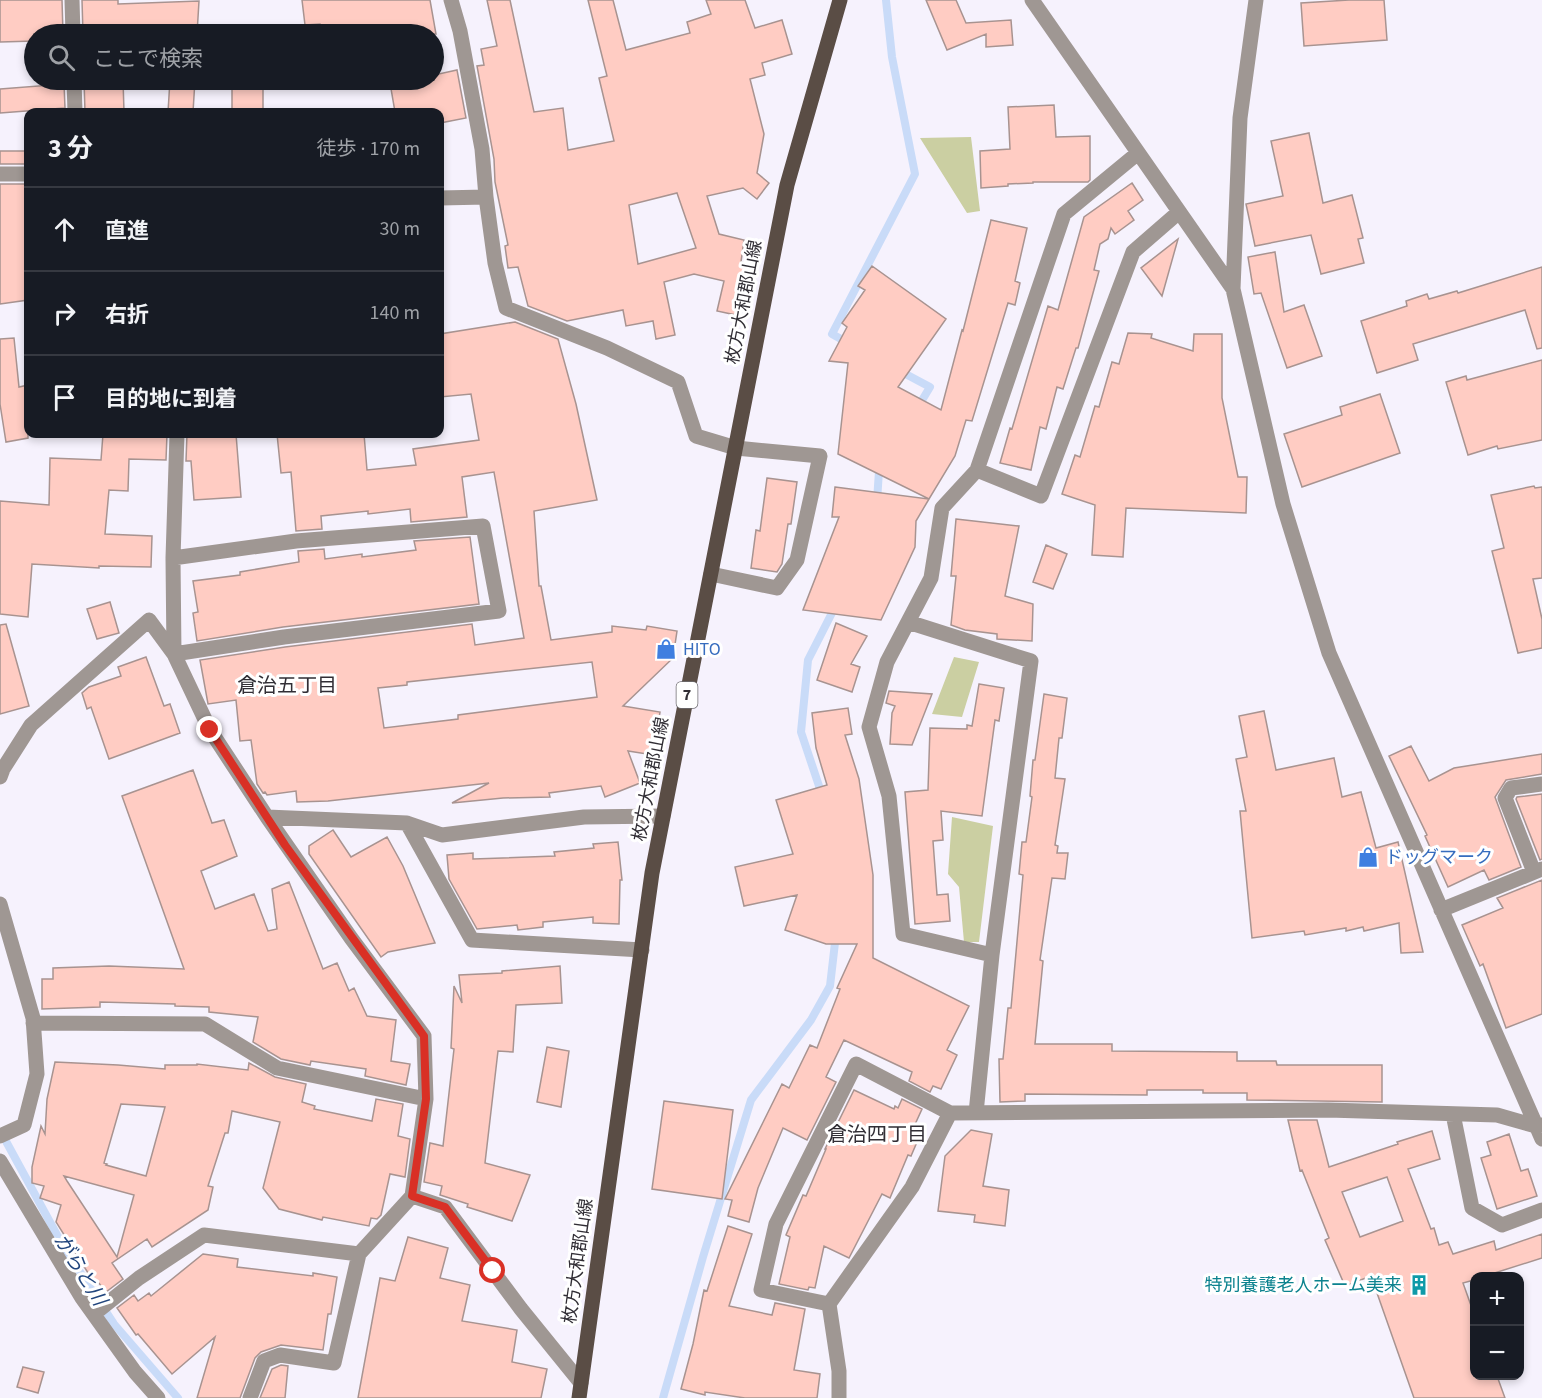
<!DOCTYPE html>
<html lang="ja">
<meta charset="utf-8">
<style>
:root{--surface:#171b24;--page:#20242c;--text:#f1f3f6;--muted:#9ea1a6;--line:#363941}
body{margin:0;font-family:"Source Sans 3","Noto Sans JP",sans-serif;background:var(--page);color:var(--text)}
.controls{position:absolute;right:18px;bottom:18px;display:grid;overflow:hidden;border-radius:12px;box-shadow:0 3px 9px #0003}
.controls button{width:54px;height:54px;display:grid;place-items:center;padding:0;border:0;border-bottom:2px solid var(--line);background:var(--surface);color:var(--text);font:30px sans-serif}
.stop{position:absolute;width:18px;height:18px;margin:-14px;border:4px solid #d93025;border-radius:50%;background:#fff}
.stop.end{background:#d93025;border-color:#fff;box-shadow:0 2px 6px #0008}
.list{margin:0;padding:0;list-style:none}
h2{display:flex;justify-content:space-between;align-items:center;height:78px;margin:0;padding:0 24px;font-size:26px}
h2 small{font-size:20px;font-weight:400;color:var(--muted)}
.list li{display:grid;grid-template-columns:39px 1fr auto;gap:18px;align-items:center;box-sizing:border-box;height:84px;padding:0 24px;border-top:2px solid var(--line)}
.list b{display:block;font-size:22px;white-space:nowrap}
.list em{font-size:20px;font-style:normal;color:var(--muted)}
.icon{flex:none;width:33px;height:33px;fill:none;stroke:currentColor;stroke-width:2;stroke-linecap:round;stroke-linejoin:round}
.map{position:relative;flex:none;width:1542px;height:1398px;overflow:hidden}
.search{position:absolute;background:var(--surface);box-shadow:0 3px 9px #0003;left:24px;top:24px;width:420px;height:66px;display:flex;align-items:center;gap:15px;box-sizing:border-box;padding:0 21px;border-radius:33px;color:var(--muted);font-size:22px}
.panel{position:absolute;background:var(--surface);box-shadow:0 3px 9px #0003;left:24px;top:108px;width:420px;height:330px;border-radius:12px}
.map>svg:first-child{display:block}
.green{fill:#cbcfa2}
.lines{fill:none;stroke-linecap:round;stroke-linejoin:round}
.stream{stroke:#c9dbf8;stroke-width:8}
.building{fill:#ffccc3;stroke:#a89390;stroke-width:1.5;fill-rule:evenodd}
.minor{stroke:#9f9793;stroke-width:15}
.major{stroke:#5a4d45;stroke-width:15}
.route{stroke:#d93025;stroke-width:8}
.labels{text-anchor:middle;dominant-baseline:central;stroke-width:6;stroke-linejoin:round;paint-order:stroke}
.shield{fill:#fff;stroke:#6f6d72;stroke-width:1.5}
.shield-label{font-size:16px;font-weight:bold;fill:#312e35}
.street-label{font-size:18px;fill:#312e35;stroke:#fff}
.shop-label{font-size:18px;fill:#366cbe;stroke:#fff;text-anchor:start}
.culture-label{font-size:18px;fill:#0d838f;stroke:#fff;text-anchor:end}
.neighbourhood-label{font-size:20px;fill:#312e35;stroke:#fff}
.water-label{font-size:20px;font-style:italic;fill:#21457d;stroke:#fff}
</style>
<div class="map">
<svg width="1542" height="1398" viewBox="0 0 1542 1398">
<rect width="100%" height="100%" fill="#f6f2fd"/>
<path class="green" d="M971,137l9,74 -13,2 -47,-75z
M954,657l25,5 -17,55 -30,-3z
M952,817l41,9 -14,116h-15l-5,-55 -11,-13z"/>
<g class="lines">
<path class="stream" d="M848,343l-16,-9 83,-160 -23,-117 -6,-57
M898,370l32,17 -12,20
M877,501l2,-30 3,-5
M822,795l-21,-63 7,-72 28,-55
M2,1134l61,112 51,78 64,74
M663,1398l40,-141 48,-157 60,-80 19,-34 6,-52"/>
</g>
<path class="building" d="M0,0h62l1,34h-29v7l-34,1z
M82,0h36v4l81,-3 -2,33h-114z
M302,0h128l6,34h-115l-1,-10 -15,1z
M487,0h23l24,112 29,-4 5,42 46,-9 -15,-63 8,-2 -19,-76h25l13,50 64,-17 -3,-11 24,-8 -5,-14h39l10,28 27,-8 10,34 -30,9 3,12 -15,4 14,55 -7,39 12,10 -12,16 -14,-11 -36,8 12,38 25,6 -3,22 7,2 -12,51 -19,-4 7,-30 -30,-7 -30,8 11,53 -19,4 -3,-18 -27,5 -3,-16 -56,11 -39,-15 -10,-39 -10,1 -3,-22 3,-1 -13,-63 -1,-23 -17,-93 7,-1 -3,-16 16,-3zM677,193l19,55 -58,16 -9,-59z
M926,0h30l10,23 45,-3 2,25 -27,2v-13l-39,16z
M1349,0h35l3,40 -83,6 -3,-43z
M457,70l9,48 -26,5v-11h-45l-5,-29 21,-3h23v-5z
M84,80h39l1,32h-39z
M170,80h25l-2,32h-25z
M64,84l1,24 -65,5v-24z
M232,86h31v26h-31z
M1054,105l2,32 34,-1v44l-2,2h-55v1l-25,1v2l-27,2 -1,-37 30,-2 -2,-42z
M1309,133l14,70 29,-8 11,43 -5,1 6,24 -43,11 -10,-39 -56,11 -9,-42 37,-8 -12,-55z
M0,151h28v13h-28z
M1132,183l11,17 -15,11 6,9 -19,14 -4,-6 -3,11 -8,5 -6,26 5,1 -21,77h-2l-13,41 -6,-2 -11,42 -6,-2 -9,43 -31,-7 10,-35 2,1 36,-123 10,4 26,-93z
M0,184h28v116l-28,4z
M991,220l36,8 -12,53 5,2 -5,22 -7,-2 -36,118 -6,-1 -11,36 -26,43 -91,-45 10,-91 -19,-2 18,-34 -5,-4 23,-33 -7,-4 14,-20 74,53 -48,68 43,23 21,-80 1,1z
M1178,239l-16,57 -21,-28z
M1275,252l9,60 20,-7 18,51 -35,12 -26,-75 -7,1 -6,-37z
M1542,267v81l-5,1 -12,-39 -112,34 5,16 -41,13 -16,-52 46,-15 -1,-5 21,-7 2,5 28,-8 1,2z
M515,322l43,17 18,65 21,96 -63,11 5,75h2l10,54 61,-8v-6l34,4 1,-4 30,5 -4,27 -50,48 37,6 -7,43 -25,-4 12,32 -35,14 -4,-11 -52,7 1,4 -47,1 -51,5 37,-20 -161,18 -31,1 -1,-11 -29,4 -2,-3 -2,1 -6,-9 -6,-44 -11,1 -4,-41 -28,4 -8,-44 85,-13 187,-23 3,21 49,-7 -30,-166 -32,5 5,40 -56,5 -1,-13 -42,5v-3l-47,5 1,13 -26,2 -5,-59 -10,1 -4,-39h87l3,36 49,-5 -3,-16 66,-9 -8,-46 -31,3v-63zM592,662l5,35 -139,18v4l-74,9 -6,-40 29,-3v-3z
M1128,333l24,1 -1,4 42,13 1,-17h28v64l16,79h9l-1,36 -120,-5 -3,49 -31,-2 3,-50 -33,-11 13,-39 5,2 15,-51 4,1 13,-45 7,2z
M14,338l5,49 9,-2v53l-22,4 -6,-38v-65z
M1542,360v80l-44,9 -1,-3 -29,9 -22,-73 20,-6 1,4z
M1380,394l20,59 -98,34 -18,-53 58,-19 -2,-8z
M103,434h64l-1,26 -37,-1 -1,32 -19,-1 -4,44 47,2 -1,31 -52,-1v2l-67,-4 -4,53 -28,-3v-113l49,4 1,-47 51,2z
M187,434h49l5,63 -47,3 -3,-39h-5z
M767,478l30,4 -6,42h-3l-6,40 -5,8 -26,-4 5,-38 4,1z
M1534,486l1,2 7,-1v91l-9,1 9,40v29l-24,5 -26,-102 12,-3 -13,-53z
M835,487l94,12 -13,22 -1,26 -34,73 -78,-10 36,-93h-7z
M956,519l63,7 -14,70 28,8 -1,37 -35,-2v-5l-32,-4 -14,-5 5,-49h-5z
M470,537l9,67 -196,23 -86,14 -4,-28 5,-1 -5,-31 47,-6v-3l59,-10 -1,-11 26,-2 1,10 37,-5v3l54,-7 -2,-9z
M1046,545l21,9 -14,35 -20,-7z
M110,602l9,31 -22,6 -10,-30z
M836,623l31,13 -16,28 9,3 -8,25 -35,-12z
M6,624l23,82 -29,8v-89z
M146,657l18,49 6,-2 10,29 -71,26 -18,-52 -4,2 -5,-16 7,-6 32,-11 -3,-9z
M979,684l25,4 -5,33 -4,-1 -13,96 -41,-5 2,29 -10,1 4,54 11,-1 2,27 -35,3 -10,-132 23,-2 2,-62 37,1v-4l5,1z
M889,691l43,3 -20,51 -22,-1 2,-31 3,-7 -9,-3z
M1044,694l23,4 -5,40h-3l-4,40 10,1 -10,66 3,1 -1,7h11l-3,26 -13,-1 -12,82 3,1 -8,83h77v7l125,1v9h39l1,4h105v37l-135,-2v-7h-44v-3h-56v5l-122,-1v7l-25,1 -1,-43h4l5,-51h3l12,-133 -4,-1 3,-32h4l6,-45 -2,-1 3,-36h2z
M848,708l4,26 -7,1 14,44 14,96v83l96,48 -22,44 10,5 -16,34 -8,-3 -3,6 -21,-11 3,-9 -68,-32 -18,37 10,5 -29,58 -24,-12 -25,60 -9,34 -21,-6 4,-16 -7,-1 57,-115 7,4 21,-43 7,3 23,-59 -3,-1 20,-44h-31l-41,-14 12,-35 -53,11 -9,-39 58,-13 -17,-54 51,-15 -11,-37 -4,-35z
M1264,711l12,59 58,-12 8,39 19,-5 15,56 22,-6 25,110 -22,1 -2,-30 -35,8 -1,-4 -17,4v-3l-41,7 -1,-4 -52,7 -12,-127h6l-10,-52 11,-2 -8,-41z
M1411,746l18,35 25,-13 88,-14v20l-36,6 -11,17 26,70 -32,13 -5,-10 -36,17 -23,-51 2,-1 -38,-79z
M193,770l19,53 12,-3 13,36 -36,15 14,38 39,-15 14,37 9,-2 -5,-40 17,-7 34,87 14,-6 12,28 5,-3 13,28 29,4 -5,41 19,3 -4,21 -41,-9 1,-7 -55,-8 -1,4 -29,-6 -28,-17 5,-25 -49,-5v-5l-34,-1v-2l-75,-2v5l-58,2v-30h11v-11l56,-2 75,3 -62,-173z
M1542,794v65l-2,1 -24,-61 1,-2z
M333,830l18,27 36,-20 16,29 32,77 -47,9 -7,5 -72,-103v-8z
M618,842l4,38h-2l-1,44 -26,-1v-6l-50,5v5l-25,3 -1,-5 -40,4 -28,-50 -2,-24 26,-2v6l82,-3 -1,-4 40,-4 -1,-4z
M1542,880v134l-36,14 -23,-64 -3,2 -18,-41 41,-17 -6,-10z
M560,966l2,37 -46,2 -3,47 -15,-1 -13,112 45,12 -18,46 -45,-14 1,-3 -28,-9 2,-9 -18,-4 6,-39 13,3 11,-97 -3,-1 3,-62 8,17 -3,-28 43,-2v-2z
M547,1047l22,4 -8,56 -24,-5z
M55,1062l63,3 47,4v-4h32v-1l51,6 1,-7 26,14 31,7 -4,18 13,4 -1,3 58,12 4,-22 27,5 -5,32 12,3 -5,38 -15,-3 -9,41 -4,4 -6,-1 -2,8 -46,-9 -1,3 -43,-11 -16,-21 17,-66 -48,-11 -4,22h-3l-17,53 5,1 -5,23 -56,37 -5,-8 -35,24 11,16 -17,13 -8,-10 -3,2 -39,-62 5,-17 -21,-7 4,-12 -12,-3v-16l9,-41 4,8 2,-35zM121,1104l44,3 -19,69 -40,-11 1,-1 -3,-1zM64,1176l70,19 -17,62 -50,-76z
M854,1090l40,19 1,-3 3,2 4,-9 20,10 -10,22 8,4 -9,21 -3,-1 -18,43 -8,-4 -33,64 -25,-12 -9,42 -6,-1 -1,3 -29,-6 11,-47 -4,-2 17,-40 3,1 20,-47h-1z
M664,1101l69,9 -11,89 -70,-10z
M1288,1120h29l12,47 69,-23 -1,-2 35,-11 8,28 -32,10 23,60 3,-1 5,17 9,-3 5,12 41,-13 2,9 46,-16v24l-57,18h-11v4l-11,3 11,31v62h23l8,22h-91l-43,-122 -26,10 -20,-46 4,-2 -27,-68 -2,1zM1387,1177l16,44 -43,16 -18,-45z
M971,1130l21,4 -9,52 26,4 -4,36 -31,-4 1,-7 -37,-4 7,-55z
M1509,1134l12,37 7,-2 9,27 -40,13 -16,-51 10,-3 -4,-13z
M728,1226l24,8 -23,72 43,9 3,-12 30,6 -11,61 26,4 -3,24h-72l-40,-6v3l-24,-6 12,-45 11,-54 3,1z
M408,1237l40,11 -8,30 30,7 -8,36 55,9 -5,32 35,7 -6,29h-183l22,-120 15,3z
M203,1254l35,5 -1,8 76,9v-3l24,4 -6,37h-3l-5,36 -42,-5 -20,7 -6,6 -15,40h-43l18,-61 -43,37 -34,-40 -2,1 -19,-27 17,-13 4,6 11,-8 2,3z
M281,1365l7,1 -3,32h-25l12,-29z
M23,1367l21,5 -6,21 -21,-6z"/>
<g class="lines">
<path class="minor" d="M72,0l1,34
M451,0l9,31 22,118 4,48 9,66 11,45 101,40 71,34 18,54 40,12 84,8 -23,104 -20,28 -66,-14
M1032,0l201,289 50,215 46,149 213,486
M74,80l1,32
M0,174h28
M440,198l46,-1
M1233,289l7,-171 16,-118
M977,470l64,26 92,-244 46,-40
M173,558l123,-17 187,-15 16,85 -215,26 -110,17 -1,-96 4,-124
M908,622l123,39 -39,294
M0,777l3,-8 28,-44 118,-105 25,34 36,76 57,87 84,121 73,98 2,63 -14,97
M267,817l140,6 35,12 142,-18 79,-1
M407,823l65,117 170,10
M1534,872l-29,-74 6,-10 31,-4
M0,904l33,114 4,56 -13,51 -24,11
M1441,910l101,-41
M33,1023l172,1 72,44 149,31
M976,1113l16,-158 -89,-21 -14,-138 -20,-69 18,-65 44,-84 11,-70 35,-38 87,-256 74,-61
M1453,1114l19,94 30,17 40,-15
M0,1161l82,137 53,74 23,26
M829,1304l-68,-14 15,-66 80,-160 94,49
M94,1314l45,-36 65,-43 155,19 53,-58 33,11 76,102 60,74
M250,1398l14,-37 16,-6 54,8 25,-109
M839,1398v-27l-10,-67 83,-117 38,-74 378,-3 169,5 39,11 6,-1"/>
<path class="major" d="M579,1398l73,-525 135,-688 53,-185"/>
</g>
<g class="lines">
<path class="route" d="M210,730l75,115 139,191 2,63 -14,97 33,11 48,64"/>
</g>
<defs>
<g id="shop-bare" transform="scale(1.62)"><path d="M-5-2.5h2.3a2.7 3.5 0 0 1 5.4 0H5L5.5 6h-11ZM-1.5-2.5h3a1.5 2.3 0 0 0-3 0Z" fill="#3f7fe0" stroke="#fff" stroke-width="2.5" paint-order="stroke"/></g>
<g id="building-bare" transform="scale(1.62)"><path d="M-4-6H4V6H1V3H-1V6H-4ZM-2.5-4.3h1.7v1.8h-1.7ZM.8-4.3h1.7v1.8H.8ZM-2.5-1h1.7V.8h-1.7ZM.8-1h1.7V.8H.8Z" fill="#0f9aa8" stroke="#fff" stroke-width="2.5" paint-order="stroke"/></g>
</defs>
<g fill-rule="evenodd">
<use href="#shop-bare" x="666" y="649"/>
<use href="#shop-bare" x="1368" y="857"/>
<use href="#building-bare" x="1419" y="1285"/>
</g>
<g class="labels">
<rect class="shield" x="676.5" y="682" width="21" height="26" rx="4.5"/>
<g class="shield-label">
<text x="687" y="695">7</text>
</g>
<g class="street-label">
<text transform="translate(744 302) rotate(-79)">枚方大和郡山線</text>
<text transform="translate(651 779) rotate(-79)">枚方大和郡山線</text>
<text transform="translate(578 1261) rotate(-82)">枚方大和郡山線</text>
</g>
<g class="shop-label">
<text x="683" y="649">HITO</text>
<text x="1385" y="857">ドッグマーク</text>
</g>
<g class="culture-label">
<text x="1402" y="1285">特別養護老人ホーム美来</text>
</g>
<g class="neighbourhood-label">
<text x="287" y="686">倉治五丁目</text>
<text x="877" y="1135">倉治四丁目</text>
</g>
<g class="water-label">
<text transform="translate(80 1270) rotate(58)">がらと川</text>
</g>
</g>
</svg>
<div class="controls">
<button>+</button>
<button>−</button>
</div>
<div class="stop" style="left:493px;top:1271px"></div>
<div class="stop end" style="left:210px;top:730px"></div>
<div class="search"><svg class="icon" aria-label="search" viewBox="0 0 24 24"><circle cx="10" cy="10" r="6"/><path d="M15 15l6 6"/></svg>ここで検索</div>
<section class="panel">
<h2>3 分<small>徒歩 · 170 m</small></h2>
<ul class="list">
<li><svg class="icon" aria-label="ahead" viewBox="0 0 24 24"><path d="M12 20V5M6 11l6-6 6 6"/></svg><div><b>直進</b></div><em>30 m</em></li>
<li><svg class="icon" aria-label="right" viewBox="0 0 24 24"><path d="M7 20v-9h11M14 6l5 5-5 5"/></svg><div><b>右折</b></div><em>140 m</em></li>
<li><svg class="icon" aria-label="arrive" viewBox="0 0 24 24"><path d="M6 21V4h12l-3 4 3 4H6"/></svg><div><b>目的地に到着</b></div></li>
</ul>
</section>
</div>
